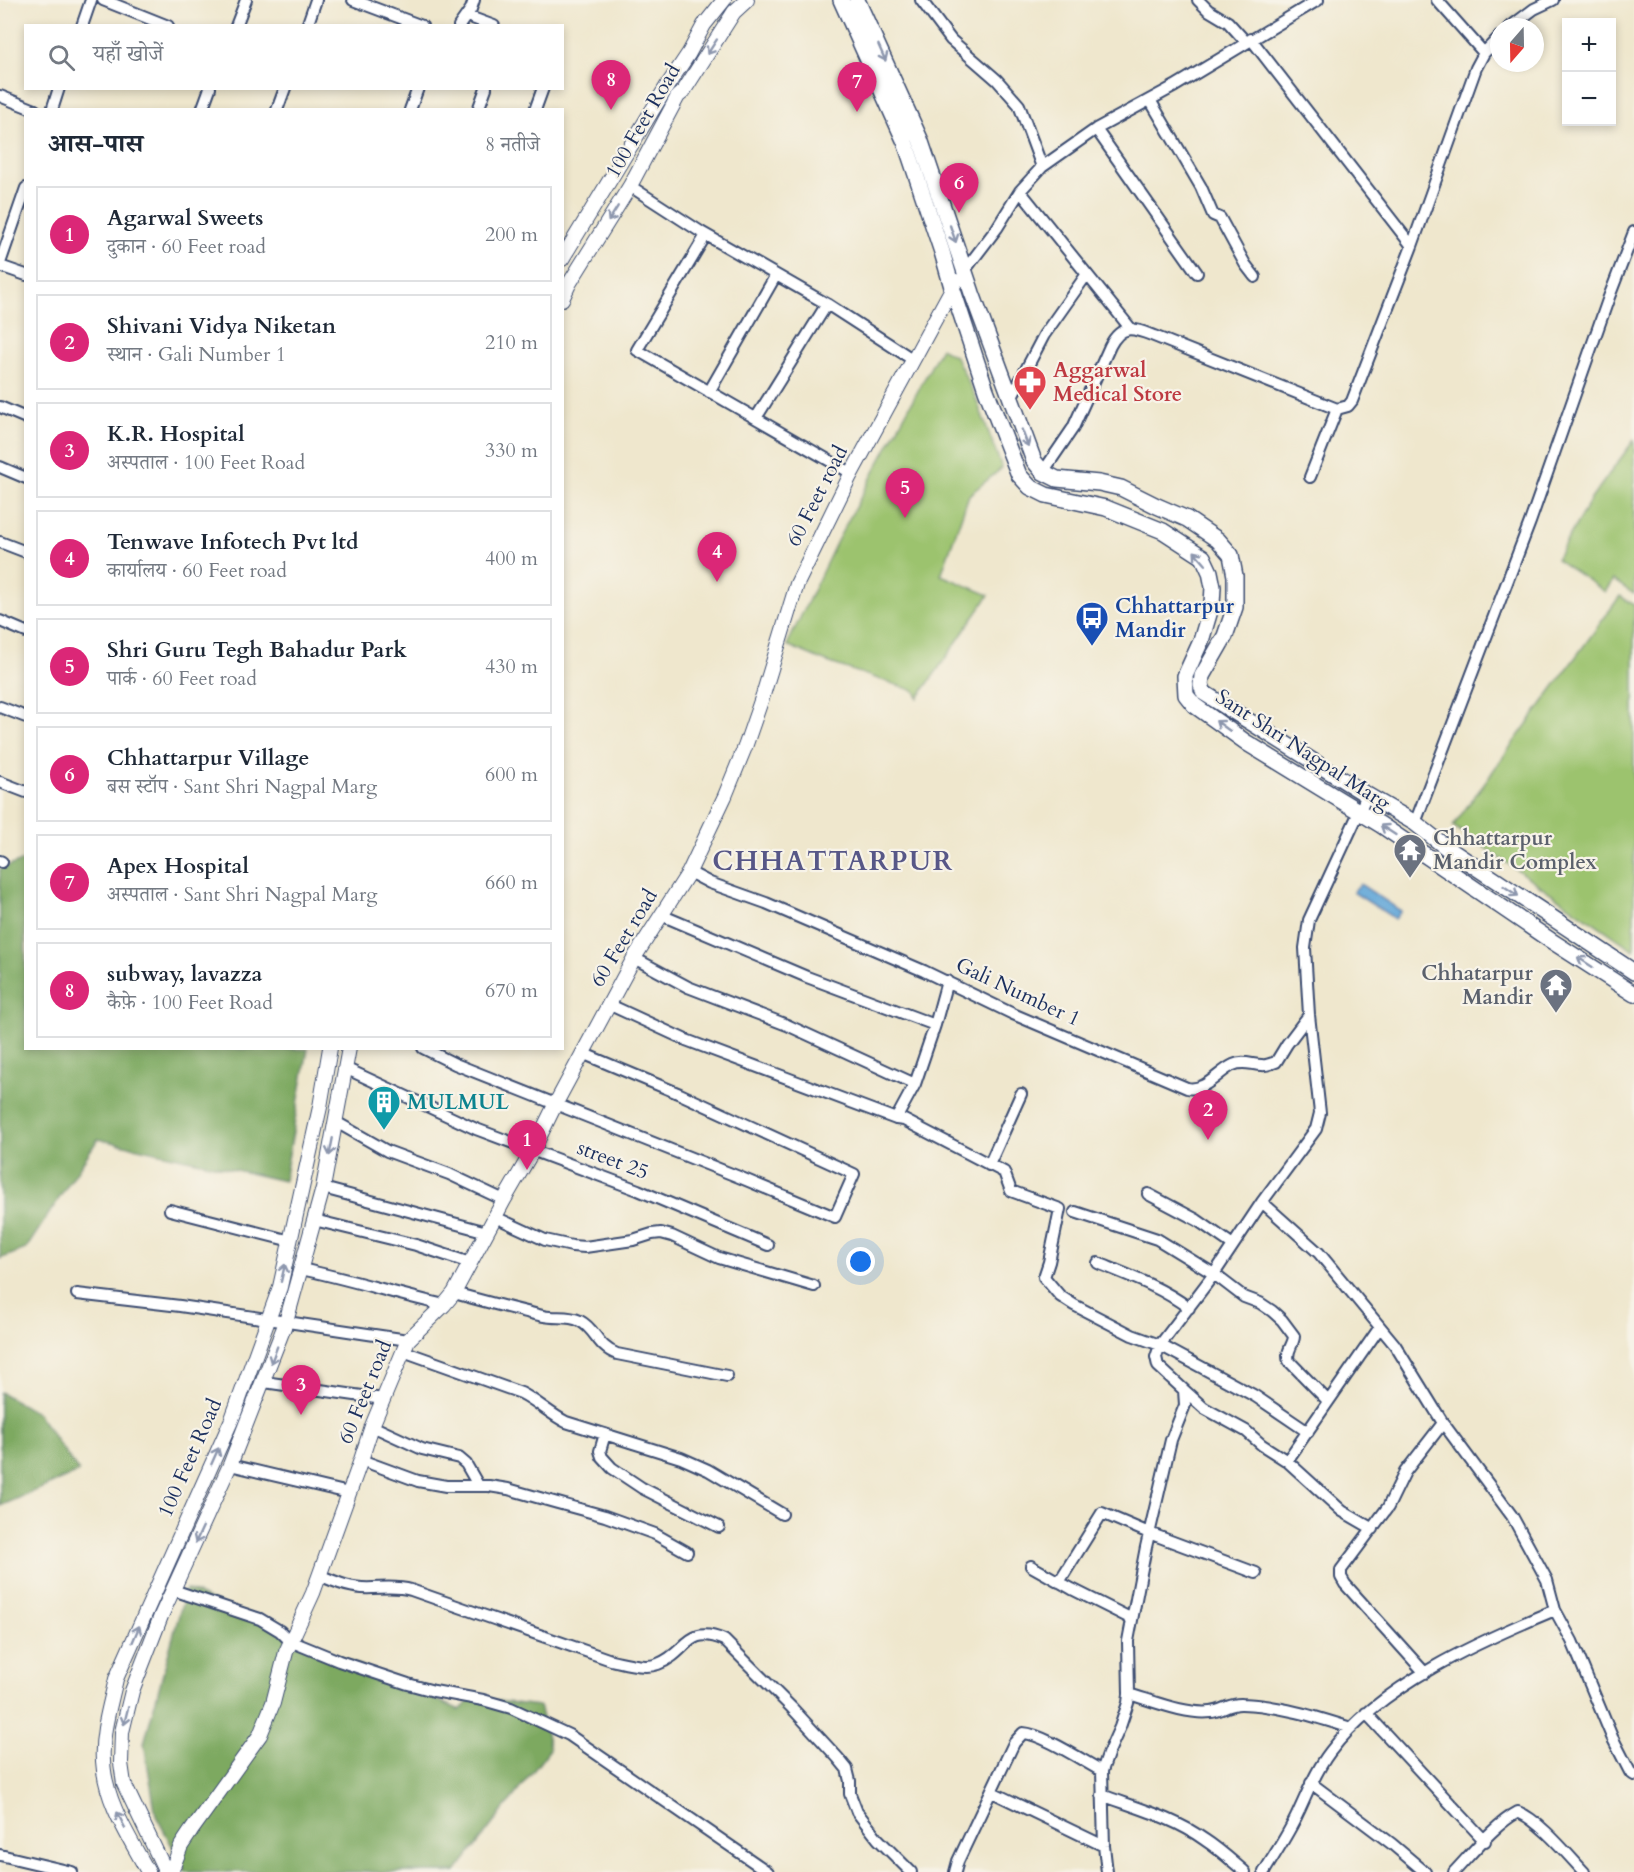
<!DOCTYPE html>
<html lang="hi">
<meta charset="utf-8">
<style>
:root{--surface:#fff;--page:#f2f2f3;--text:#1f2937;--muted:#747a83;--line:#e0e1e3;--accent:#db2777}
body{margin:0;font-family:Cardo,"Noto Serif Devanagari",serif;background:var(--page);color:var(--text)}
.controls{position:absolute;right:18px;top:18px;display:grid;overflow:hidden;border-radius:0px;box-shadow:0 3px 9px #0003}
.controls button{width:54px;height:54px;display:grid;place-items:center;padding:0;border:0;border-bottom:2px solid var(--line);background:var(--surface);color:var(--text);font:30px sans-serif}
.compass{position:absolute;left:1490px;top:18px;width:54px;height:54px;border-radius:50%;background:var(--surface);box-shadow:0 3px 9px #0003;rotate:200deg}
.you{position:absolute;left:861px;top:1262px;width:21px;height:21px;margin:-15px;border:4px solid #fff;border-radius:50%;background:#1a73e8;box-shadow:0 0 0 9px #1a73e833}
.badge{display:grid;place-items:center;width:39px;height:39px;border-radius:50%;background:var(--accent);color:#fff;font-size:20px;font-weight:700}
.pin{position:absolute;translate:-50% -50px;filter:drop-shadow(0 2px 3px #0008)}
.pin::after{content:'';position:absolute;top:32px;width:21px;height:18px;background:inherit;clip-path:polygon(0 0,100% 0,50% 100%)}
.list{margin:0;padding:0;list-style:none}
h2{display:flex;justify-content:space-between;align-items:center;height:78px;margin:0;padding:0 24px;font-size:26px}
h2 small{font-size:20px;font-weight:400;color:var(--muted)}
.list li{display:grid;grid-template-columns:39px 1fr auto;gap:18px;align-items:center;box-sizing:border-box;height:96px;margin:0 12px 12px;padding:0 12px;border:2px solid var(--line);border-radius:0px}
.list b{display:block;font-size:22px;white-space:nowrap}
.list p{margin:0;font-size:20px;white-space:nowrap;color:var(--muted)}
.list em{font-size:20px;font-style:normal;color:var(--muted)}
.icon{flex:none;width:33px;height:33px;fill:none;stroke:currentColor;stroke-width:2;stroke-linecap:round;stroke-linejoin:round}
.map{position:relative;flex:none;width:1634px;height:1872px;overflow:hidden}
.search{position:absolute;background:var(--surface);box-shadow:0 3px 9px #0003;left:24px;top:24px;width:540px;height:66px;display:flex;align-items:center;gap:15px;box-sizing:border-box;padding:0 21px;border-radius:0px;color:var(--muted);font-size:22px}
.panel{position:absolute;background:var(--surface);box-shadow:0 3px 9px #0003;left:24px;top:108px;width:540px;height:942px;border-radius:0px}
.map>svg:first-child{display:block}
.green{fill:#9cc36e;stroke:#5c7966;stroke-width:1.5}
.forest{fill:#7da961;stroke:#4c6c60;stroke-width:1.5}
.water{fill:#64a7d8;stroke:#406b9b;stroke-width:1.5}
.lines{fill:none;stroke-linecap:round;stroke-linejoin:round}
.minor-casing{stroke:#3b4b6f;stroke-width:14}
.tertiary-casing{stroke:#3b4b6f;stroke-width:16}
.secondary-casing{stroke:#3b4b6f;stroke-width:18}
.minor{stroke:#fff;stroke-width:10}
.tertiary{stroke:#fff;stroke-width:14}
.secondary{stroke:#fff;stroke-width:15}
.oneway{stroke:#8d97ae}
.labels{text-anchor:middle;dominant-baseline:central;stroke-width:4.5;stroke-linejoin:round;paint-order:stroke}
.street-label{font-size:21px;fill:#1b2f5e;stroke:#f7f3e8}
.health-label{font-size:21px;font-weight:bold;fill:#be3a42;stroke:#f7f3e8;text-anchor:start}
.transit-label{font-size:21px;font-weight:bold;fill:#164399;stroke:#f7f3e8;text-anchor:start}
.worship-label{font-size:21px;font-weight:bold;fill:#5b616d;stroke:#f7f3e8;text-anchor:start}
.culture-label{font-size:21px;font-weight:bold;fill:#0d838f;stroke:#f7f3e8;text-anchor:start}
.district-label{font-size:27px;font-weight:bold;letter-spacing:1.5px;fill:#575787;stroke:#f7f3e8}
</style>
<div class="map">
<svg width="1634" height="1872" viewBox="0 0 1634 1872">
<rect width="100%" height="100%" fill="#f7f3e8"/>
<filter id="ink" filterUnits="userSpaceOnUse"><feTurbulence type="fractalNoise" baseFrequency=".0167" numOctaves="2"/><feDisplacementMap in="SourceGraphic" scale="12" xChannelSelector="R" yChannelSelector="G"/><feConvolveMatrix kernelMatrix="1 2 1 2 8 2 1 2 1" color-interpolation-filters="sRGB"/></filter>
<filter id="wash" filterUnits="userSpaceOnUse"><feTurbulence type="fractalNoise" baseFrequency=".008" numOctaves="4" result="noise"/><feDisplacementMap in="SourceGraphic" scale="24" xChannelSelector="R" yChannelSelector="G"/><feGaussianBlur stdDeviation="1.35" result="paint"/><feColorMatrix in="noise" values="0 0 0 0 0 0 0 0 0 0 0 0 0 0 0 0 0 1.4 0 .05"/><feComposite in="paint" operator="in"/></filter>
<g filter="url(#wash)">
<rect width="100%" height="100%" fill="#efe7cd"/>
<path class="green" d="M941,348l15,9 19,39 27,72 -33,27 -28,80 48,20 -71,103 -3,-7 -88,-29 -40,-17 50,-104z
M1634,440v154l-21,-14 -8,12 -49,-33 35,-60z
M1620,596l14,9v345l-181,-124z"/>
<path class="forest" d="M25,860l1,188 282,1 -24,132 -186,-42 -72,110 -26,10v-390z
M0,1392l37,21 42,59 -79,34z
M186,1589l274,121 13,-12 66,8 11,43 -94,123h-270l-30,-56 -12,-73z"/>
<path class="water" d="M1360,884l41,27 -6,8 -42,-27z"/>
</g>
<g filter="url(#ink)">
<g class="lines">
<g class="minor-casing">
<path id="minor" d="M103,0l65,26
M353,0l69,26
M921,0l30,40 46,40 22,25 23,62
M1198,0l10,10 20,12 18,20
M1437,0l47,53
M467,16l27,10
M82,26l9,-26
M236,26l10,-26
M307,26l9,-26
M459,26l12,-17 3,-9
M1510,27l24,-18 19,-9
M1251,39l161,207
M0,96l35,14
M1150,100l51,87 12,28 7,3 25,46 10,13
M52,110l7,-22
M202,110l8,-22
M277,110l8,-22
M410,110l8,-22
M478,110l8,-22
M535,110l8,-22
M1096,129l101,144
M630,186l71,46 126,72 85,55
M1020,191l111,138
M706,235l-69,115 214,123
M0,263l26,-75
M0,266l26,9
M965,270l32,-42 23,-37 22,-24 54,-38 79,-43 143,-86
M709,392l67,-117
M1010,400l34,-65 43,-61
M0,407l26,11
M756,418l71,-114
M0,467l26,11
M1043,472l30,-44 37,-82c12,-23 23,-18 44,-10l183,73 11,-3 4,-5 60,-155 64,-178 8,-15 15,-16
M1310,477l27,-68
M0,542l26,10
M0,621l26,11
M0,707l26,10
M0,782l26,10
M1415,823l115,-301 79,-225 25,-65
M0,861l2,1
M689,872l21,11 56,20 158,68 89,43 174,74c18,4 31,-16 46,-23 10,-5 19,0 29,0 4,1 10,-2 14,-3l11,-18 22,-29
M661,915l146,62 128,48
M634,958l54,29 99,38 128,59
M608,1004l78,36 210,79 8,1 100,52 7,19 49,18 -11,53 -5,15 16,19 14,9 58,30 28,10 95,51 53,36
M423,1048l32,16 284,113 96,40 19,-43 -174,-80 -98,-41
M345,1068l131,61 162,61 130,55
M896,1119l19,-35 20,-59 12,-44
M336,1122l51,29 62,23 55,26
M989,1165l32,-71
M323,1188l164,44
M1148,1194l49,26 36,25
M1262,1202l57,51 76,92 48,78 69,93 35,64 8,30 17,31 40,96 18,35 4,3
M170,1210l121,31
M1075,1212l82,27 57,35 30,23 16,6 12,8 10,9 12,16c0,9 -9,15 -5,25l39,40
M495,1217l50,23 27,6 13,1 48,-7 19,-6 9,-1 11,3 47,22 95,28
M314,1220l102,25 54,18
M1098,1263c32,13 63,24 91,45
M301,1269c48,10 95,25 143,36
M454,1293c29,8 59,16 89,23 13,3 25,-1 37,5 16,8 17,26 37,33l110,22
M77,1294l103,12 228,34
M403,1351l118,42c16,8 29,21 45,29l115,36 27,12 74,44
M264,1382l119,17
M1184,1390l20,18 42,23 16,14 25,16 55,50 31,18
M372,1426l50,23 37,9 7,6 12,21
M605,1434l-5,17 2,6 10,11 30,20 77,39
M361,1460l57,21 28,5h43l19,3 46,13 51,14 50,18 32,18
M1287,1461l93,-134
M230,1465l119,28
M1031,1566l41,23 60,30
M319,1575c14,6 28,12 43,13 17,1 32,-3 49,2l200,70c15,3 33,9 47,4 30,-11 28,-40 66,-24l68,68 46,50 9,11 3,12v13l7,18 21,27 33,33
M1059,1582l43,-69 47,20 107,40
M173,1590l87,29 20,12 10,10 49,20 69,23 26,7 49,9 28,8 58,27 199,137
M1425,1673l-80,-89 -4,-7v-7l47,-63 17,-35 38,-49
M1129,1694c24,7 57,21 82,18 11,-1 19,-9 31,-8 36,1 75,13 109,24
M1366,1713l119,128
M1311,1783l81,61 33,28
M992,1792l112,54
M1102,1795c35,13 73,23 103,45 14,9 27,21 40,32
M0,1855l72,17
M955,1872l3,-11 56,-118 9,-10c20,1 60,28 79,38
M1107,1872l-3,-26 -2,-75 6,-17 12,-27 8,-24 1,-9 -1,-53 18,-94 25,-107 14,-35 -1,-15 -26,-24 -2,-9 4,-12 54,-71 48,-72 54,-73 4,-16 -11,-98 -4,-67 4,-28 58,-125
M1264,1872c12,-20 25,-39 34,-59 10,-21 18,-43 32,-61 50,-67 150,-111 225,-142
M1454,1872c18,-19 41,-48 64,-60 21,8 50,43 66,60"/>
</g>
<g class="tertiary-casing">
<path id="tertiary" d="M562,259l105,-173 22,-33 15,-28 20,-25
M562,299l7,-15 61,-98 48,-90 5,-4 51,-80 13,-12
M148,1872c-18,-34 -43,-70 -45,-111 -2,-27 7,-55 13,-82l116,-260 48,-132 40,-180 10,-59
M166,1872l-42,-88 -3,-21 1,-31 10,-41 29,-75 69,-151 56,-143 37,-134 26,-140
M171,1872l10,-26 10,-15 69,-96 13,-32 13,-51 27,-59 48,-133 11,-34 36,-86 36,-35 10,-12 50,-93 29,-50 23,-47 78,-145 55,-86 36,-76 20,-49 18,-52 34,-111 52,-106 107,-197"/>
</g>
<g class="secondary-casing">
<path id="secondary" d="M841,0l64,142 37,110 10,35 34,103 33,85 11,12 16,8 60,13 57,23 40,26 7,15 3,15 -1,17 -11,37 -16,35 1,19 8,10 53,38 134,82 169,115 84,54
M857,0l63,139 52,154 62,168 9,11 14,7 42,4 22,5 36,18 30,13 31,21 13,15 4,21v31l-10,29 -23,40 -1,9 3,8 163,102 48,28 32,25 187,124"/>
</g>
<use href="#minor" class="minor"/>
<use href="#tertiary" class="tertiary"/>
<use href="#secondary" class="secondary"/>
</g>
<defs><path id="oneway-shaft" d="M-6 0H5M1.5-3L5.5 0L1.5 3" fill="none" stroke-width="1.6" stroke-linecap="round" stroke-linejoin="round" transform="scale(1.5)"/></defs>
<g class="oneway">
<use href="#oneway-shaft" transform="translate(712 47) rotate(123)"/>
<use href="#oneway-shaft" transform="translate(882 53) rotate(66)"/>
<use href="#oneway-shaft" transform="translate(613 214) rotate(122)"/>
<use href="#oneway-shaft" transform="translate(953 234) rotate(71)"/>
<use href="#oneway-shaft" transform="translate(1025 438) rotate(69)"/>
<use href="#oneway-shaft" transform="translate(1200 558) rotate(-131)"/>
<use href="#oneway-shaft" transform="translate(1223 726) rotate(-144)"/>
<use href="#oneway-shaft" transform="translate(1388 830) rotate(-147)"/>
<use href="#oneway-shaft" transform="translate(1511 891) rotate(34)"/>
<use href="#oneway-shaft" transform="translate(1585 962) rotate(-147)"/>
<use href="#oneway-shaft" transform="translate(331 1147) rotate(101)"/>
<use href="#oneway-shaft" transform="translate(283 1273) rotate(-77)"/>
<use href="#oneway-shaft" transform="translate(274 1355) rotate(111)"/>
<use href="#oneway-shaft" transform="translate(215 1456) rotate(-66)"/>
<use href="#oneway-shaft" transform="translate(199 1535) rotate(115)"/>
<use href="#oneway-shaft" transform="translate(136 1634) rotate(-67)"/>
<use href="#oneway-shaft" transform="translate(126 1716) rotate(104)"/>
<use href="#oneway-shaft" transform="translate(121 1820) rotate(-117)"/>
</g>
</g>
<defs>
<g id="pharmacy-pin" transform="scale(1.725)"><path d="M0 17L-7.5 6A9.5 9.5 0 1 1 7.5 6Z" fill="#e0444e" stroke="#f7f3e8"/><path d="M-2-6h4v4h4v4h-4v4h-4v-4h-4v-4h4Z" fill="#fff"/></g>
<g id="bus-pin" transform="scale(1.725)"><path d="M0 17L-7.5 6A9.5 9.5 0 1 1 7.5 6Z" fill="#1a4fb4" stroke="#f7f3e8"/><path d="M-5-6H5V4H4V6H2V4H-2V6H-4V4H-5ZM-3.5-4V0h7V-4ZM-3.5 1.2v1.5H-2V1.2ZM2 1.2v1.5H3.5V1.2Z" fill="#fff"/></g>
<g id="temple-pin" transform="scale(1.725)"><path d="M0 17L-7.5 6A9.5 9.5 0 1 1 7.5 6Z" fill="#6b7280" stroke="#f7f3e8"/><path d="M0-6L5-2H3V0L6.5 2.5H4V6H1.5V3h-3V6H-4V2.5H-6.5L-3 0V-2H-5Z" fill="#fff"/></g>
<g id="building-pin" transform="scale(1.725)"><path d="M0 17L-7.5 6A9.5 9.5 0 1 1 7.5 6Z" fill="#0f9aa8" stroke="#f7f3e8"/><path d="M-4-6H4V6H1V3H-1V6H-4ZM-2.5-4.3h1.7v1.8h-1.7ZM.8-4.3h1.7v1.8H.8ZM-2.5-1h1.7V.8h-1.7ZM.8-1h1.7V.8H.8Z" fill="#fff"/></g>
</defs>
<g fill-rule="evenodd">
<use href="#pharmacy-pin" x="1030" y="382"/>
<use href="#bus-pin" x="1092" y="618"/>
<use href="#temple-pin" x="1410" y="850"/>
<use href="#temple-pin" x="1556" y="985"/>
<use href="#building-pin" x="384" y="1102"/>
</g>
<g class="labels">
<g class="street-label">
<text transform="translate(643 121) rotate(-60)">100 Feet Road</text>
<text transform="translate(817 496) rotate(-63)">60 Feet road</text>
<text transform="translate(1303 750) rotate(33)">Sant Shri Nagpal Marg</text>
<text transform="translate(624 938) rotate(-59)">60 Feet road</text>
<text transform="translate(1018 992) rotate(25)">Gali Number 1</text>
<text transform="translate(613 1160) rotate(21)">street 25</text>
<text transform="translate(365 1392) rotate(-68)">60 Feet road</text>
<text transform="translate(190 1458) rotate(-66)">100 Feet Road</text>
</g>
<g class="health-label">
<text x="1053" y="370">Aggarwal<tspan x="1053" dy="24">Medical Store</tspan></text>
</g>
<g class="transit-label">
<text x="1115" y="606">Chhattarpur<tspan x="1115" dy="24">Mandir</tspan></text>
</g>
<g class="worship-label">
<text x="1433" y="838">Chhattarpur<tspan x="1433" dy="24">Mandir Complex</tspan></text>
<text x="1533" y="973" text-anchor="end">Chhatarpur<tspan x="1533" dy="24">Mandir</tspan></text>
</g>
<g class="culture-label">
<text x="407" y="1102">MULMUL</text>
</g>
<g class="district-label">
<text x="833" y="861">CHHATTARPUR</text>
</g>
</g>
</svg>
<div class="controls">
<button>+</button>
<button>−</button>
</div>
<svg class="compass" viewBox="-18 -18 36 36"><path d="M0-13l5 13h-10z" fill="#e53935"/><path d="M0 13l5-13h-10z" fill="#747a83"/></svg>
<div class="you"></div>
<div class="pin badge" style="left:527px;top:1170px">1</div>
<div class="pin badge" style="left:1208px;top:1140px">2</div>
<div class="pin badge" style="left:301px;top:1415px">3</div>
<div class="pin badge" style="left:717px;top:582px">4</div>
<div class="pin badge" style="left:905px;top:518px">5</div>
<div class="pin badge" style="left:959px;top:213px">6</div>
<div class="pin badge" style="left:857px;top:112px">7</div>
<div class="pin badge" style="left:611px;top:110px">8</div>
<div class="search"><svg class="icon" aria-label="search" viewBox="0 0 24 24"><circle cx="10" cy="10" r="6"/><path d="M15 15l6 6"/></svg>यहाँ खोजें</div>
<section class="panel">
<h2>आस-पास<small>8 नतीजे</small></h2>
<ul class="list">
<li><span class="badge">1</span><div><b>Agarwal Sweets</b><p>दुकान · 60 Feet road</p></div><em>200 m</em></li>
<li><span class="badge">2</span><div><b>Shivani Vidya Niketan</b><p>स्थान · Gali Number 1</p></div><em>210 m</em></li>
<li><span class="badge">3</span><div><b>K.R. Hospital</b><p>अस्पताल · 100 Feet Road</p></div><em>330 m</em></li>
<li><span class="badge">4</span><div><b>Tenwave Infotech Pvt ltd</b><p>कार्यालय · 60 Feet road</p></div><em>400 m</em></li>
<li><span class="badge">5</span><div><b>Shri Guru Tegh Bahadur Park</b><p>पार्क · 60 Feet road</p></div><em>430 m</em></li>
<li><span class="badge">6</span><div><b>Chhattarpur Village</b><p>बस स्टॉप · Sant Shri Nagpal Marg</p></div><em>600 m</em></li>
<li><span class="badge">7</span><div><b>Apex Hospital</b><p>अस्पताल · Sant Shri Nagpal Marg</p></div><em>660 m</em></li>
<li><span class="badge">8</span><div><b>subway, lavazza</b><p>कैफ़े · 100 Feet Road</p></div><em>670 m</em></li>
</ul>
</section>
</div>
